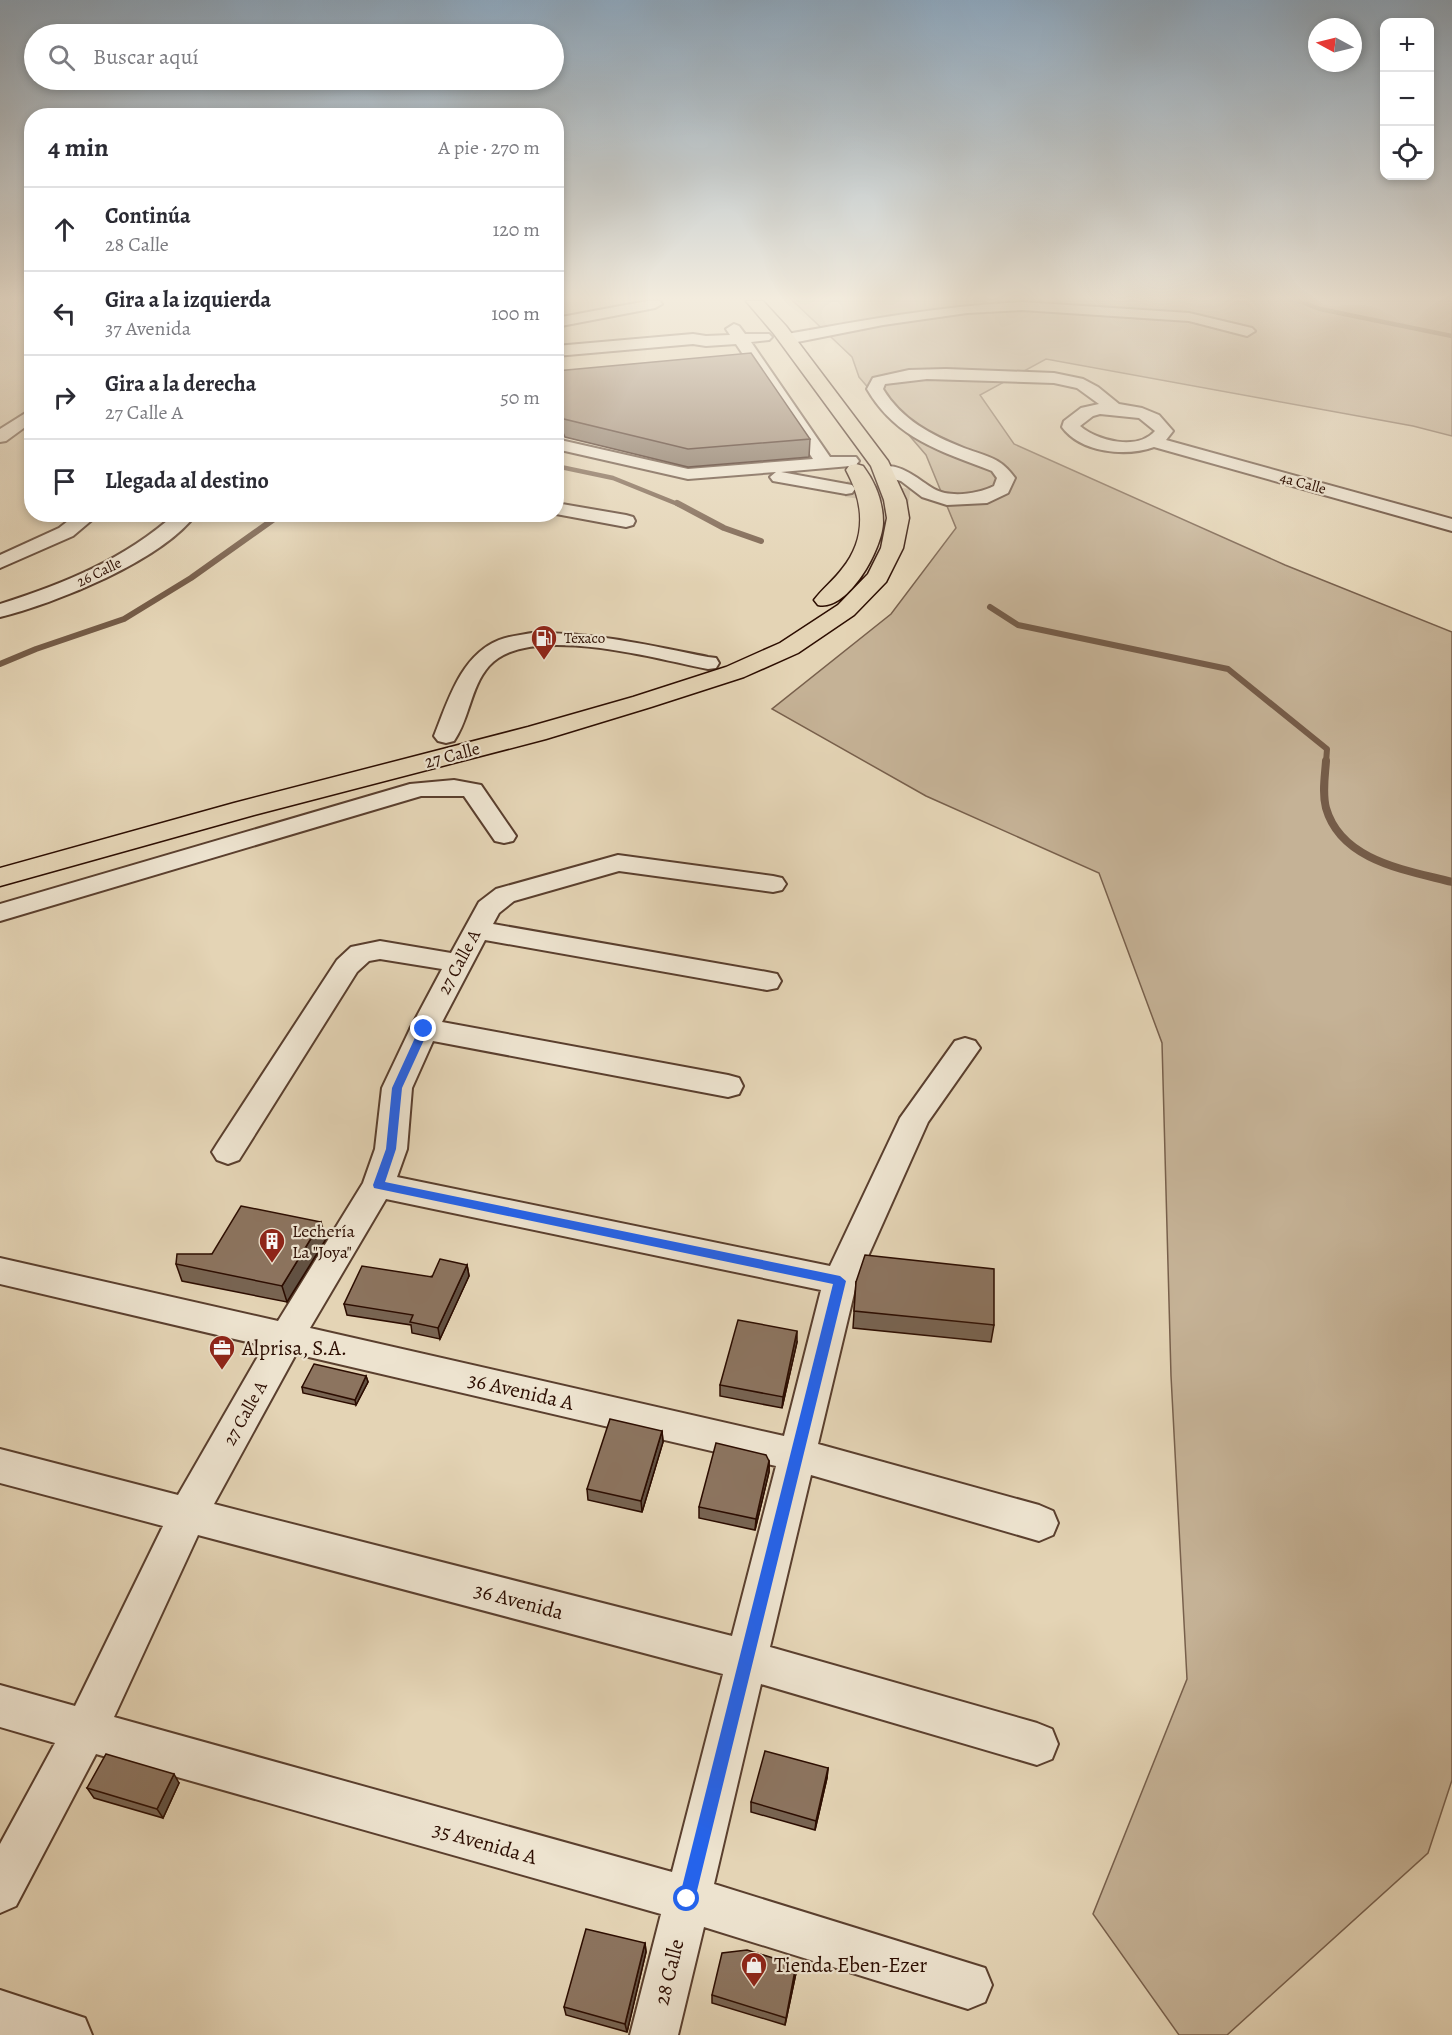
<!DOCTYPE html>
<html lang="es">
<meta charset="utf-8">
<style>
:root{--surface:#fff;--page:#f7f7f7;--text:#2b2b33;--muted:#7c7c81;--line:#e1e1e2}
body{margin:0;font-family:Alegreya,serif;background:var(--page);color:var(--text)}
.controls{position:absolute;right:18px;top:18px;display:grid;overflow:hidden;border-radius:12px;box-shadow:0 3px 9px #0003}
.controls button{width:54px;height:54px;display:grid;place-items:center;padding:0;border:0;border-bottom:2px solid var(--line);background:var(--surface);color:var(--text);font:30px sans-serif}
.compass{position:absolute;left:1308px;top:18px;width:54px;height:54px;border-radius:50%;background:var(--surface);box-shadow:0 3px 9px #0003;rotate:277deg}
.stop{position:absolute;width:18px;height:18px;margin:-14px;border:4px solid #2563eb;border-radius:50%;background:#fff}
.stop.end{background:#2563eb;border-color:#fff;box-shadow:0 2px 6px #0008}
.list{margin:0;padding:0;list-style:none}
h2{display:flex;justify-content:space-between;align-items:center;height:78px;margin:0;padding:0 24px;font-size:26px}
h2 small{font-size:20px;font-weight:400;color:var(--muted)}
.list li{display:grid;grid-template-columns:39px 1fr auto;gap:18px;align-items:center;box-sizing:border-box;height:84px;padding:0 24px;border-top:2px solid var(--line)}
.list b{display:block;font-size:22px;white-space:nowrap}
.list p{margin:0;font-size:20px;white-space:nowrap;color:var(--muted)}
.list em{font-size:20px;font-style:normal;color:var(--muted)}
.icon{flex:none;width:33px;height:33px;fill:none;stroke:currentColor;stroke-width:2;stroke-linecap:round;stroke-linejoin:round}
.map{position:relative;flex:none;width:1452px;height:2035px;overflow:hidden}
.search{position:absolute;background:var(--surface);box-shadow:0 3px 9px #0003;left:24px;top:24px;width:540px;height:66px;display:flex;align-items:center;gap:15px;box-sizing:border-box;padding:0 21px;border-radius:33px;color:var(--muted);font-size:22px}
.panel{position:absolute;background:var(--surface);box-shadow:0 3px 9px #0003;left:24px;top:108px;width:540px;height:414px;border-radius:24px}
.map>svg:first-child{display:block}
.green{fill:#c5b296;stroke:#78604c;stroke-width:1.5}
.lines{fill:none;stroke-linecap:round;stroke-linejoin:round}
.stream-far2{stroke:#755c48;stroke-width:4.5}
.stream-far1{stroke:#755c48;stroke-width:6}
.stream{stroke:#755c48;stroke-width:8}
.minor-tunnel{stroke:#c8b69a;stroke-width:16;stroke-dasharray:16 8;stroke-linecap:butt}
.minor-casing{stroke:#5a3f2e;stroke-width:4}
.major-casing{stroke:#2c0d01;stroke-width:3}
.minor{fill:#ede3cf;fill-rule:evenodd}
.major{fill:#e4d4b5;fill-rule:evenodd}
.wall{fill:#786452;stroke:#2c0d01;stroke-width:1.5}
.shaded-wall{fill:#625142;stroke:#2c0d01;stroke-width:1.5}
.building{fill:#8c745f;stroke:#2c0d01;stroke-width:1.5}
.route{fill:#2563eb}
.labels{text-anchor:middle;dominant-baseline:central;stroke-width:4.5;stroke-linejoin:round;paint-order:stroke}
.far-street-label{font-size:15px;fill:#2c0d01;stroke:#ede3cf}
.far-poi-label{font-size:15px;fill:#2c0d01;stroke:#ede3cf;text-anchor:start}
.street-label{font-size:18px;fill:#2c0d01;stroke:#ede3cf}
.poi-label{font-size:18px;fill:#2c0d01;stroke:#ede3cf;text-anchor:start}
.near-poi-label{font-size:21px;fill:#2c0d01;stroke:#ede3cf;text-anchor:start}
.near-street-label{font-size:21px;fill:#2c0d01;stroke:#ede3cf}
</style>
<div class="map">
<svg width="1452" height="2035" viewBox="0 0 1452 2035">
<rect width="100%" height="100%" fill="#e4d4b5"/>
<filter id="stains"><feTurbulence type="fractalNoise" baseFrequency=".00333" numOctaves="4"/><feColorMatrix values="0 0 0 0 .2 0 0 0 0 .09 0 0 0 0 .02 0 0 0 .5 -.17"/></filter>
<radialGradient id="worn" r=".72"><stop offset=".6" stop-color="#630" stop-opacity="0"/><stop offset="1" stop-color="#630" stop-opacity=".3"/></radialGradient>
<path class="green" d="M793,301h659v135l-39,-10 -367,-67 -66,36 34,49 271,121 167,67v1148l-24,73 -201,182h-48l-86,-121 94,-235 -16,-303 -9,-333 -63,-170 -173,-77 -154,-87 119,-95 65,-86 -30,-73 -67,-78 -7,-20z"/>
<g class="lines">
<path class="stream-far2" d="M1299,301l21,8 132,27
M556,466l57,12 67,27"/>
<path class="stream-far1" d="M677,503l47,25 37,13
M990,607l28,18 210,44 99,80 -1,14
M0,664l36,-15 88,-30 67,-41 90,-64"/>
<path class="stream" d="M1326,761c-1,15 -4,32 0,47 15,53 80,62 126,74"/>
<path class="minor-tunnel" d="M846,489l71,9"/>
<g class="minor-casing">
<path id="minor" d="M647,301h13l2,3 -7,4 -99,19v-9z
M1022,302l167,11 63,15 3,3 -8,5 -58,-15 -167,-11 -55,3 -84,12 -96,19 -8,-5 8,-5c78,-14 155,-28 235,-32z
M734,324l5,2 6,8h24l3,3 -3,3 -18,2 79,115h26l3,4 -3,4 -6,1 -69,6 71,13 3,4 -3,4 -6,1 -73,-13 -3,-4 6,-5 -88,7 -132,-30v-10l132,30 125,-10 -77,-115 -30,2 -13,-2 -137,12v-10l137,-12 13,2 24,-1 -4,-6z
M946,369l108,4 29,6 15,8 21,17 23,4 17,7 14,16 -7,9 286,79v12l-298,-84c-28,10 -73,6 -92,-20l2,-6 17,-13 18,-4 -22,-16 -23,-5 -127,-4 -42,5 -2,5c19,31 48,46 81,59 24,9 36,9 51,30l-7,15 -21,10 -40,2 -25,-8 -21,-16 -23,-6 -3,-4 3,-4c23,-5 39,12 56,22 16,9 44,5 60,-3l3,-8 -5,-7c-51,-20 -96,-32 -125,-82l6,-11 36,-8zM1100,414l39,4 16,13c-17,20 -58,10 -75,-5l13,-10z
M32,409v13l-26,19 -6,1v-13z
M556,503l70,12 7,2 2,4 -2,4 -7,2 -70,-13z
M77,514h22l-26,22 -73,32v-13l59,-27z
M175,514h21c-33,46 -142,90 -196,103v-13c64,-20 125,-45 175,-90z
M532,633c60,-1 117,12 176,24l8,1 3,5 -3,5 -8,1c-52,-10 -180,-47 -219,-3 -19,22 -19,52 -35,75l-8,2 -8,-2 -4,-5c14,-35 27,-81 65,-96 10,-4 22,-5 33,-7z
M454,780l27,5 35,51 -3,5 -9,2 -9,-2 -31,-45h-43l-421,125v-17l410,-120z
M618,855l155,21 9,2 4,6 -4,6 -9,2 -154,-21 -105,30 -15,12 -6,11 274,48 10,2 4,7 -4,7 -10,2 -282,-50 -43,82 286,53 11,3 4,8 -4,8 -11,3 -295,-56 -21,47 -5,61 -10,28 433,89 70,-148 55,-77 10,-3 10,3 5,7 -52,74 -71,159 -39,163 221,61 14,6 5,12 -5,12 -14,6 -228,-66 -41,172 267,76 15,6 6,15 -6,15 -15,6 -276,-81 -47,200 271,84 7,17 -7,17 -17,7 -264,-82 -26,108h-48l31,-121 -565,-160 -80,152 -16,7v-69l55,-101 -55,-16v-42l75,21 88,-180 -163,-43v-34l178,46 86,-149 -264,-62v-26l278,63 85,-138 12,-34 7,-61 28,-59 32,-60 -62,-10 -11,2 -12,11 -118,188 -11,4 -11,-4 -5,-8 5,-8 120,-184 14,-13 29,-6 71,12 28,-51 17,-13zM386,1199l435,91 -37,146 -474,-108zM296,1354l480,112 -44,170 -518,-132zM198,1535l525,139 -51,198 -558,-155z
M0,1990l85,28 7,17h-92z"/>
</g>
<g class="major-casing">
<path id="major" d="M746,301h17l23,25 102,135 18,39 3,18 -6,30 -17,34 -32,33 -56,38 -54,24 -93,30 -105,32 -292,76 -254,71v-18l234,-65 294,-76 105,-30 93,-30 54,-24 58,-38 30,-31 13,-26 6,-30 -3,-18 -13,-34 -97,-132z
M856,464l7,2c12,16 20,35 20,56 0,26 -35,90 -65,83l-4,-5c8,-11 20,-20 28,-31 25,-31 22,-66 4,-99l3,-4z"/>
</g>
<use href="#minor" class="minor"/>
<use href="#major" class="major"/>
</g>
<path class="wall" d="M556,371l254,68 -1,18 -121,10 -123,-30 -9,-20z
M326,1239l-39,63 -105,-21 -6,-17 36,-10z
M467,1265l2,11 -29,63 -28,-6 -1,-8 -64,-10 -3,-11z
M856,1282l138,43 -3,17 -138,-14z
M797,1342l-15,66 -62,-12v-11z
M366,1376l2,6 -12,23 -53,-12 -1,-6z
M662,1431l1,11 -21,70 -54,-12 -1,-11z
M769,1461v11l-14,58 -56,-12v-11z
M828,1768l-1,10 -12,52 -64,-18v-10z
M179,1783l-16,35 -69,-20 -7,-10z
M645,1943l1,9 -19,80 -61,-17 -2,-8z
M796,1973l-11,52 -73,-22v-8z"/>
<path class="shaded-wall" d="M321,1222l5,17 -39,63 -5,-16z
M467,1265l2,11 -29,63 -2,-11z
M797,1331v11l-15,66 1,-11z
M366,1376l2,6 -12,23 -1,-5z
M662,1431l1,11 -21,70 -1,-11z
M769,1461v11l-14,58 1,-11z
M828,1768l-1,10 -12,52 1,-9z
M174,1774l5,9 -16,35 -6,-9z
M645,1943l1,9 -19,80 -2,-8z
M796,1965v8l-11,52 1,-7z"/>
<path class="building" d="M751,353l59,86 -122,10 -124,-30 -8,-17v-31z
M241,1206l80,16 -39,64 -106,-22 1,-10h35z
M865,1255l129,14v56l-140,-14 2,-29z
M440,1259l27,6 -29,63 -28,-6 3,-7 -69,-11 18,-38 70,11z
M738,1320l59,11 -14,66 -63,-12z
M314,1364l52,12 -11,24 -53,-13z
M610,1419l52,12 -21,70 -54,-12z
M716,1443l50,12 3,6 -13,58 -57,-12z
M765,1751l63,17 -12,53 -65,-19z
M106,1754l68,20 -17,35 -70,-21z
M586,1929l59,14 -20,81 -61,-17z
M747,1950l49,15 -10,53 -74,-23 10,-42z"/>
<linearGradient id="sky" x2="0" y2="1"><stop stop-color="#8da6bb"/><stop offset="0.51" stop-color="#f3ecde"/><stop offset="1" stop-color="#f3ecde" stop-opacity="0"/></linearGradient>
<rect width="1452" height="586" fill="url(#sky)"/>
<path class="route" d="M424,1025l5,4 -27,59 -6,61 -11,33 455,94 6,5 -151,618 -2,6 -6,2 -5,-2 -3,-6 154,-615 -459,-96 -1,-3 13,-36 6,-61 27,-59z"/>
<defs>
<g id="fuel-pin" transform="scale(1.35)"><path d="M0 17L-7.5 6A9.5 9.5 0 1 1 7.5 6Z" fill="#8f2418" stroke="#ede3cf"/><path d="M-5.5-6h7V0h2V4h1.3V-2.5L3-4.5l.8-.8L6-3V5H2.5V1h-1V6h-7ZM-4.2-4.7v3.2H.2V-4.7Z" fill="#fff"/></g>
<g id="building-pin" transform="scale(1.35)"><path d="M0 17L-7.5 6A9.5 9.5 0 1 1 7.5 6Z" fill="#8f2418" stroke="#ede3cf"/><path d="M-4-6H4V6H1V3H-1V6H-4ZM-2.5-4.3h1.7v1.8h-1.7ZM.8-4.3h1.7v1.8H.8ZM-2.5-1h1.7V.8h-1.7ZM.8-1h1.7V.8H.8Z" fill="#fff"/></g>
<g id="office-pin" transform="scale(1.35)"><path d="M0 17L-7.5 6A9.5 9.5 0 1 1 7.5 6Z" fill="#8f2418" stroke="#ede3cf"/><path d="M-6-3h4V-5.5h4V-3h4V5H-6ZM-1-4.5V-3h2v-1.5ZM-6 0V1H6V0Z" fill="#fff"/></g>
<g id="shop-pin" transform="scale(1.35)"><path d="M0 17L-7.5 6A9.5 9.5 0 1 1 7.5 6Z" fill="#8f2418" stroke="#ede3cf"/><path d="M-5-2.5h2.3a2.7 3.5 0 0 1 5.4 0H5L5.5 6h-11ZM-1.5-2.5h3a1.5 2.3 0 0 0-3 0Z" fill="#fff"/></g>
</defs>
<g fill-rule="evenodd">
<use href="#fuel-pin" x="544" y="638"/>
<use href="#building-pin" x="272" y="1241"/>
<use href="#office-pin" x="222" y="1348"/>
<use href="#shop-pin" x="754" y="1965"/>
</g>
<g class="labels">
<g class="far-street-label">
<text transform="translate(1303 483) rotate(15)">4a Calle</text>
<text transform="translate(99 572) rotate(-26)">26 Calle</text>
</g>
<g class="far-poi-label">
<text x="564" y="638">Texaco</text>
</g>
<g class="street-label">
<text transform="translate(452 755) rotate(-15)">27 Calle</text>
<text transform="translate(459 962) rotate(-62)">27 Calle A</text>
<text transform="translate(245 1413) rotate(-61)">27 Calle A</text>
</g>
<g class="poi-label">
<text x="292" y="1231">Lechería<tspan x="292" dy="21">La "Joya"</tspan></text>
</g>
<g class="near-poi-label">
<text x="242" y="1348">Alprisa, S.A.</text>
<text x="774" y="1965">Tienda Eben-Ezer</text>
</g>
<g class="near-street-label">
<text transform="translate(521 1391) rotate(13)">36 Avenida A</text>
<text transform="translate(519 1601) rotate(15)">36 Avenida</text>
<text transform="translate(485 1843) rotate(16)">35 Avenida A</text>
<text transform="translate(669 1972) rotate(-76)">28 Calle</text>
</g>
</g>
<rect width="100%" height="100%" filter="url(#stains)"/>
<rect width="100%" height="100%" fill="url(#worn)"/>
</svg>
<div class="controls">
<button>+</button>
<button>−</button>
<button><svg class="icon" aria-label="locate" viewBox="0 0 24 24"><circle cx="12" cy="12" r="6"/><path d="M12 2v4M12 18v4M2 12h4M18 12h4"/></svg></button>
</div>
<svg class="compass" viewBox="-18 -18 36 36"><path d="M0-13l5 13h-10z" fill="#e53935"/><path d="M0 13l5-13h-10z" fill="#7c7c81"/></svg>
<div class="stop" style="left:687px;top:1899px"></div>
<div class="stop end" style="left:424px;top:1029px"></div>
<div class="search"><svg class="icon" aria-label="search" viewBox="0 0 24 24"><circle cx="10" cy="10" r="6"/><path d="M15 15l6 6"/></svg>Buscar aquí</div>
<section class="panel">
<h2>4 min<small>A pie · 270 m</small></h2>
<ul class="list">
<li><svg class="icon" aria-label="ahead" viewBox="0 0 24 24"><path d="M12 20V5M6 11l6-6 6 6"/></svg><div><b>Continúa</b><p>28 Calle</p></div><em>120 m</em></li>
<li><svg class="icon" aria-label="left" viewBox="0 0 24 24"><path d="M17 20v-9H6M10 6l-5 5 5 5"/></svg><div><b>Gira a la izquierda</b><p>37 Avenida</p></div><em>100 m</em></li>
<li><svg class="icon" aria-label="right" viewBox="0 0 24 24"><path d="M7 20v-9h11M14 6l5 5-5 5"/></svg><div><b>Gira a la derecha</b><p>27 Calle A</p></div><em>50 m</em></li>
<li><svg class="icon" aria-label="arrive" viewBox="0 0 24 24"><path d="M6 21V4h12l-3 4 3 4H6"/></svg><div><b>Llegada al destino</b></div></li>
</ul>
</section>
</div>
